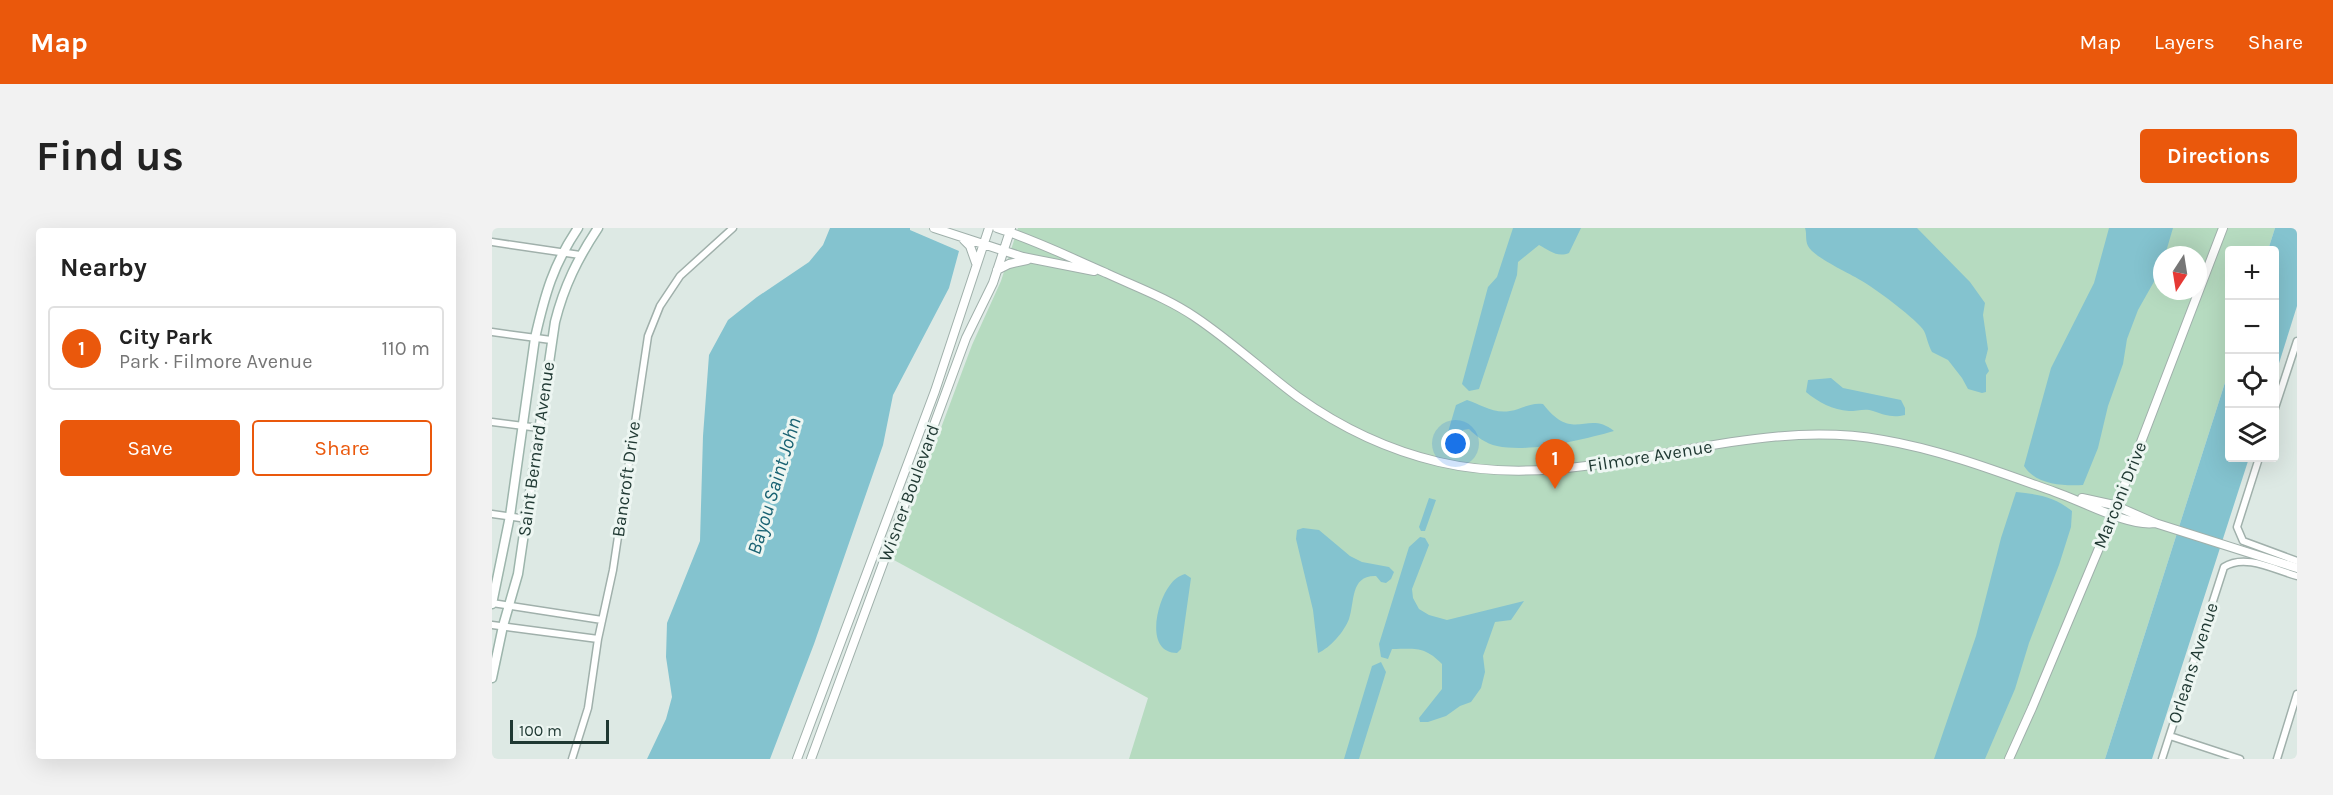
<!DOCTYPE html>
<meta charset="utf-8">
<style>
:root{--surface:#fff;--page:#f2f2f2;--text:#222;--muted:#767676;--line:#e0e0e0;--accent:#ea580c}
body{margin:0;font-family:Karla,sans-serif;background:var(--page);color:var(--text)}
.controls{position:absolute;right:18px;top:18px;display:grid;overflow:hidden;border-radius:6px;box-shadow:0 6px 24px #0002}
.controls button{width:54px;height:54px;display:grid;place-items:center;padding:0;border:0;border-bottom:2px solid var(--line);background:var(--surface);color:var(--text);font:30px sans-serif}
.compass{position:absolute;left:1661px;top:18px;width:54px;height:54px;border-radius:50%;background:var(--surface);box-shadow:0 6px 24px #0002;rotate:192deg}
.scale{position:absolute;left:18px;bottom:15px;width:99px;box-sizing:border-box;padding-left:6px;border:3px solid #1f3832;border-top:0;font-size:16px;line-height:21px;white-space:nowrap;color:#1f3832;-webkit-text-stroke:4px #edf6f2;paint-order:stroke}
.you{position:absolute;left:964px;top:216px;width:21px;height:21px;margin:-15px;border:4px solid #fff;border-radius:50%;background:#1a73e8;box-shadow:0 0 0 9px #1a73e833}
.badge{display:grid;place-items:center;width:39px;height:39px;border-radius:50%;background:var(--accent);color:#fff;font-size:20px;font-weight:700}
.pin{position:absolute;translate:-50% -50px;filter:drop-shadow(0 2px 3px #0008)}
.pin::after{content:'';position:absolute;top:32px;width:21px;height:18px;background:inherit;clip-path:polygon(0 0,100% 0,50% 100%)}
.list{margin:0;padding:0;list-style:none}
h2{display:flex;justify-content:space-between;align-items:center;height:78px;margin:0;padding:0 24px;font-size:26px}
h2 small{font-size:20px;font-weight:400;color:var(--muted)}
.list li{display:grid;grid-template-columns:39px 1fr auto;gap:18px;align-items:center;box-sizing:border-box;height:84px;margin:0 12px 12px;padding:0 12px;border:2px solid var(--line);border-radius:6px}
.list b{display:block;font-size:22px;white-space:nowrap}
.list p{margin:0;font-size:20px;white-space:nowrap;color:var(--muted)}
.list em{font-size:20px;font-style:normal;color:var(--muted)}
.actions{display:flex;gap:12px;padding:18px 24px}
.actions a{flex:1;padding:14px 0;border:2px solid var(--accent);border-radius:6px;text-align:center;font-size:21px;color:var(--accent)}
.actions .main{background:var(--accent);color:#fff}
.icon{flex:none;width:33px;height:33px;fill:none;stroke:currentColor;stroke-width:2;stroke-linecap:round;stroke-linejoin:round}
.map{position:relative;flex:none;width:1805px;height:531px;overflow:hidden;border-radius:6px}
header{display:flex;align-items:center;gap:36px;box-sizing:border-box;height:84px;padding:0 30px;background:var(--accent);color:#fff}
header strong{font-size:28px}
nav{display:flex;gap:33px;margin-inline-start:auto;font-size:21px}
.intro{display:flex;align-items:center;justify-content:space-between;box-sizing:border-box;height:144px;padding:0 36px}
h1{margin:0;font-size:42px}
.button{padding:15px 27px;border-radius:6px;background:var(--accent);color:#fff;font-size:21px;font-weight:700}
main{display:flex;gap:36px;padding:0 36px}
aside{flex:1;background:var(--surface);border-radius:6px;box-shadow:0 6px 24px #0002}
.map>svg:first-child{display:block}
.green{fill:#b6dbc0;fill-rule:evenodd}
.water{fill:#84c3cf}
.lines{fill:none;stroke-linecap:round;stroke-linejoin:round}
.minor-casing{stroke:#a0b0ab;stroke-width:9}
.tertiary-casing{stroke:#a0b0ab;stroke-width:10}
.secondary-casing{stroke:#9db5ac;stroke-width:11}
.minor{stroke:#fff;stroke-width:6}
.tertiary{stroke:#fff;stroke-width:8}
.secondary{stroke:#fff;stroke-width:8}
.labels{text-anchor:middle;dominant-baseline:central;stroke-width:6;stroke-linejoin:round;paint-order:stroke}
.street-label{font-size:18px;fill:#1f3832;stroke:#edf6f2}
.water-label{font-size:20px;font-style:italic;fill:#1a6373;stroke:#edf6f2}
</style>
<header>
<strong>Map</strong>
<nav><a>Map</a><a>Layers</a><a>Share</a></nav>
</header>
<div class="intro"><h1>Find us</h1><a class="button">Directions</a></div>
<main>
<aside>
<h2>Nearby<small></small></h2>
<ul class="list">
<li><span class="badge">1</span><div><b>City Park</b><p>Park · Filmore Avenue</p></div><em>110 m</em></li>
</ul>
<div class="actions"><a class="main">Save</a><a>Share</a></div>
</aside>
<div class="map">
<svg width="1805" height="531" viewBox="0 0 1805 531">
<rect width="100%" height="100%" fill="#dde9e4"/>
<path class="green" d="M526,0h1257l-7,22h-38l-1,120 -124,389h-976l19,-61 -256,-139 80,-214 29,-64zM1670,27h36v36h-36z"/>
<path class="water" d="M338,0h80v2l49,21 -10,37 -56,107 -10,50 -69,199 -44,115h-123l19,-40 6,-22 -6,-40 1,-34 33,-82 3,-105 6,-81 19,-35 29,-23 52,-35 14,-17z
M1021,0h68l-12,25c-12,5 -20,-3 -30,-8l-21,17 -1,13 -38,114 -10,2 -7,-7 26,-97 9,-10z
M1313,0h112l53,54 15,21 -2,12 5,34 -3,12 4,10 -3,4v17l-4,1 -14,-4 -6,-11 -14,-18 -16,-8c-4,-7 -5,-15 -8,-21 -5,-10 -51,-44 -62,-50 -11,-7 -49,-24 -54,-35 -3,-6 -1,-13 -3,-18z
M1617,0h64l-8,27h-3l-2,16 -22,39 -11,29 -4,25 -15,42 -10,42 -15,37c-20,1 -47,0 -59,-19l27,-98 43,-85z
M1783,0h22v78l-22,70 -1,-126h-6z
M1737,142l1,88h19l-97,301h-47z
M1339,150l12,10 58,12 4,8v7c-13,3 -20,0 -32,-4 -7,-3 -16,0 -24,0 -16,-1 -31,-9 -43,-19l2,-12z
M975,172c13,4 26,14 43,11 12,-2 21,-9 33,-7 31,40 44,5 71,27 -32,9 -84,22 -117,15 -11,-2 -21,-10 -28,-17l-6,1 -2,16 -8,8 -7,-1 -3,-4 13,-44z
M1524,264c22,2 39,5 56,19l-1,16 -12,38 -30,78 -14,46 -30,70h-51l42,-123 25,-98z
M937,270l7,2 -11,31h-4l-2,-4z
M811,300l16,2 31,26 12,6 27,5 5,5 -3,7 -5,4 -5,-1 -5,-6c-26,-1 -21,26 -27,43 -5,13 -19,29 -31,34l-5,-43 -17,-71 1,-9z
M928,309l5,1 4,7 -17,44 1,9 6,11 10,6 18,5 77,-19 -13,19 -16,2 -12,34 2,16 -4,16 -10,14 -11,4 -14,10 -18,6h-8l-1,-4 23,-29v-25c-18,-18 -26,-15 -50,-15l-4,10 -7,-2 -2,-13 30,-97z
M693,346l6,4 -10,71 -4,4c-33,-1 -20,-52 -7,-68 4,-6 9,-9 15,-11z
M889,434l5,10 -27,87h-15l28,-93z"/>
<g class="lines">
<g class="minor-casing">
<path id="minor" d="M0,14l88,13
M0,104l59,8
M1782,183l23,-70
M0,194l47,6
M1767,230l-22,69 6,14 54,20
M0,286l35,5
M0,375l110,17
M0,397l106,14
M1678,508l70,23
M80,531l16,-51 10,-69 15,-69 35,-234 12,-30 20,-30 53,-48
M1670,531l62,-192c21,-14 51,3 73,9
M1785,531l20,-65"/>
</g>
<g class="tertiary-casing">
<path id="tertiary" d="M442,0l89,29 71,14
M505,0c38,12 72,29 109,45 30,14 61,25 89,44 36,24 68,54 103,80 42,30 90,53 141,65 149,35 295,-49 444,-22 59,10 116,32 172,52 27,9 73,35 100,31
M472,12l6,6 6,17
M505,42l12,-6 18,-4
M1590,270l32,7 41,18 142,45
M305,531l138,-368 54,-163
M319,531l155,-421 27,-55 18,-55
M1517,531l23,-51 83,-198 108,-282"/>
</g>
<g class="secondary-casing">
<path id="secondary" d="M0,376l18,-88 25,-178c10,-44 18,-73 43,-110
M0,450l11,-52 15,-52 37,-252c9,-36 23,-64 43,-94"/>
</g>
<use href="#minor" class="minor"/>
<use href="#tertiary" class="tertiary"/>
<use href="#secondary" class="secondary"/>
</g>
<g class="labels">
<g class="street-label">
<text transform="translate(44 221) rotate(-82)">Saint Bernard Avenue</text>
<text transform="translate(1158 228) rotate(-9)">Filmore Avenue</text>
<text transform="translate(134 251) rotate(-82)">Bancroft Drive</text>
<text transform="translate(417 265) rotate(-70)">Wisner Boulevard</text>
<text transform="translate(1628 267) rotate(-68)">Marconi Drive</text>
<text transform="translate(1701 435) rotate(-72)">Orleans Avenue</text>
</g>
<g class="water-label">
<text transform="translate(282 258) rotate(-73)">Bayou Saint John</text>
</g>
</g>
</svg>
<div class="controls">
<button>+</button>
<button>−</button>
<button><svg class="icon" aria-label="locate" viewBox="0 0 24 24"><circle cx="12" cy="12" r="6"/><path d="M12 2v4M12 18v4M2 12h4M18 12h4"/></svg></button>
<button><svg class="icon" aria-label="layers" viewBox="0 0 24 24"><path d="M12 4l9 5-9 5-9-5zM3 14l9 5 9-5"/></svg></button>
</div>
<svg class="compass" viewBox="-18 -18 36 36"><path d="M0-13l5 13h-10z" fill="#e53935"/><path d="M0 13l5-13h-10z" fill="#767676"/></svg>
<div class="scale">100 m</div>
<div class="you"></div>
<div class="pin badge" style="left:1063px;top:261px">1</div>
</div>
</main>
